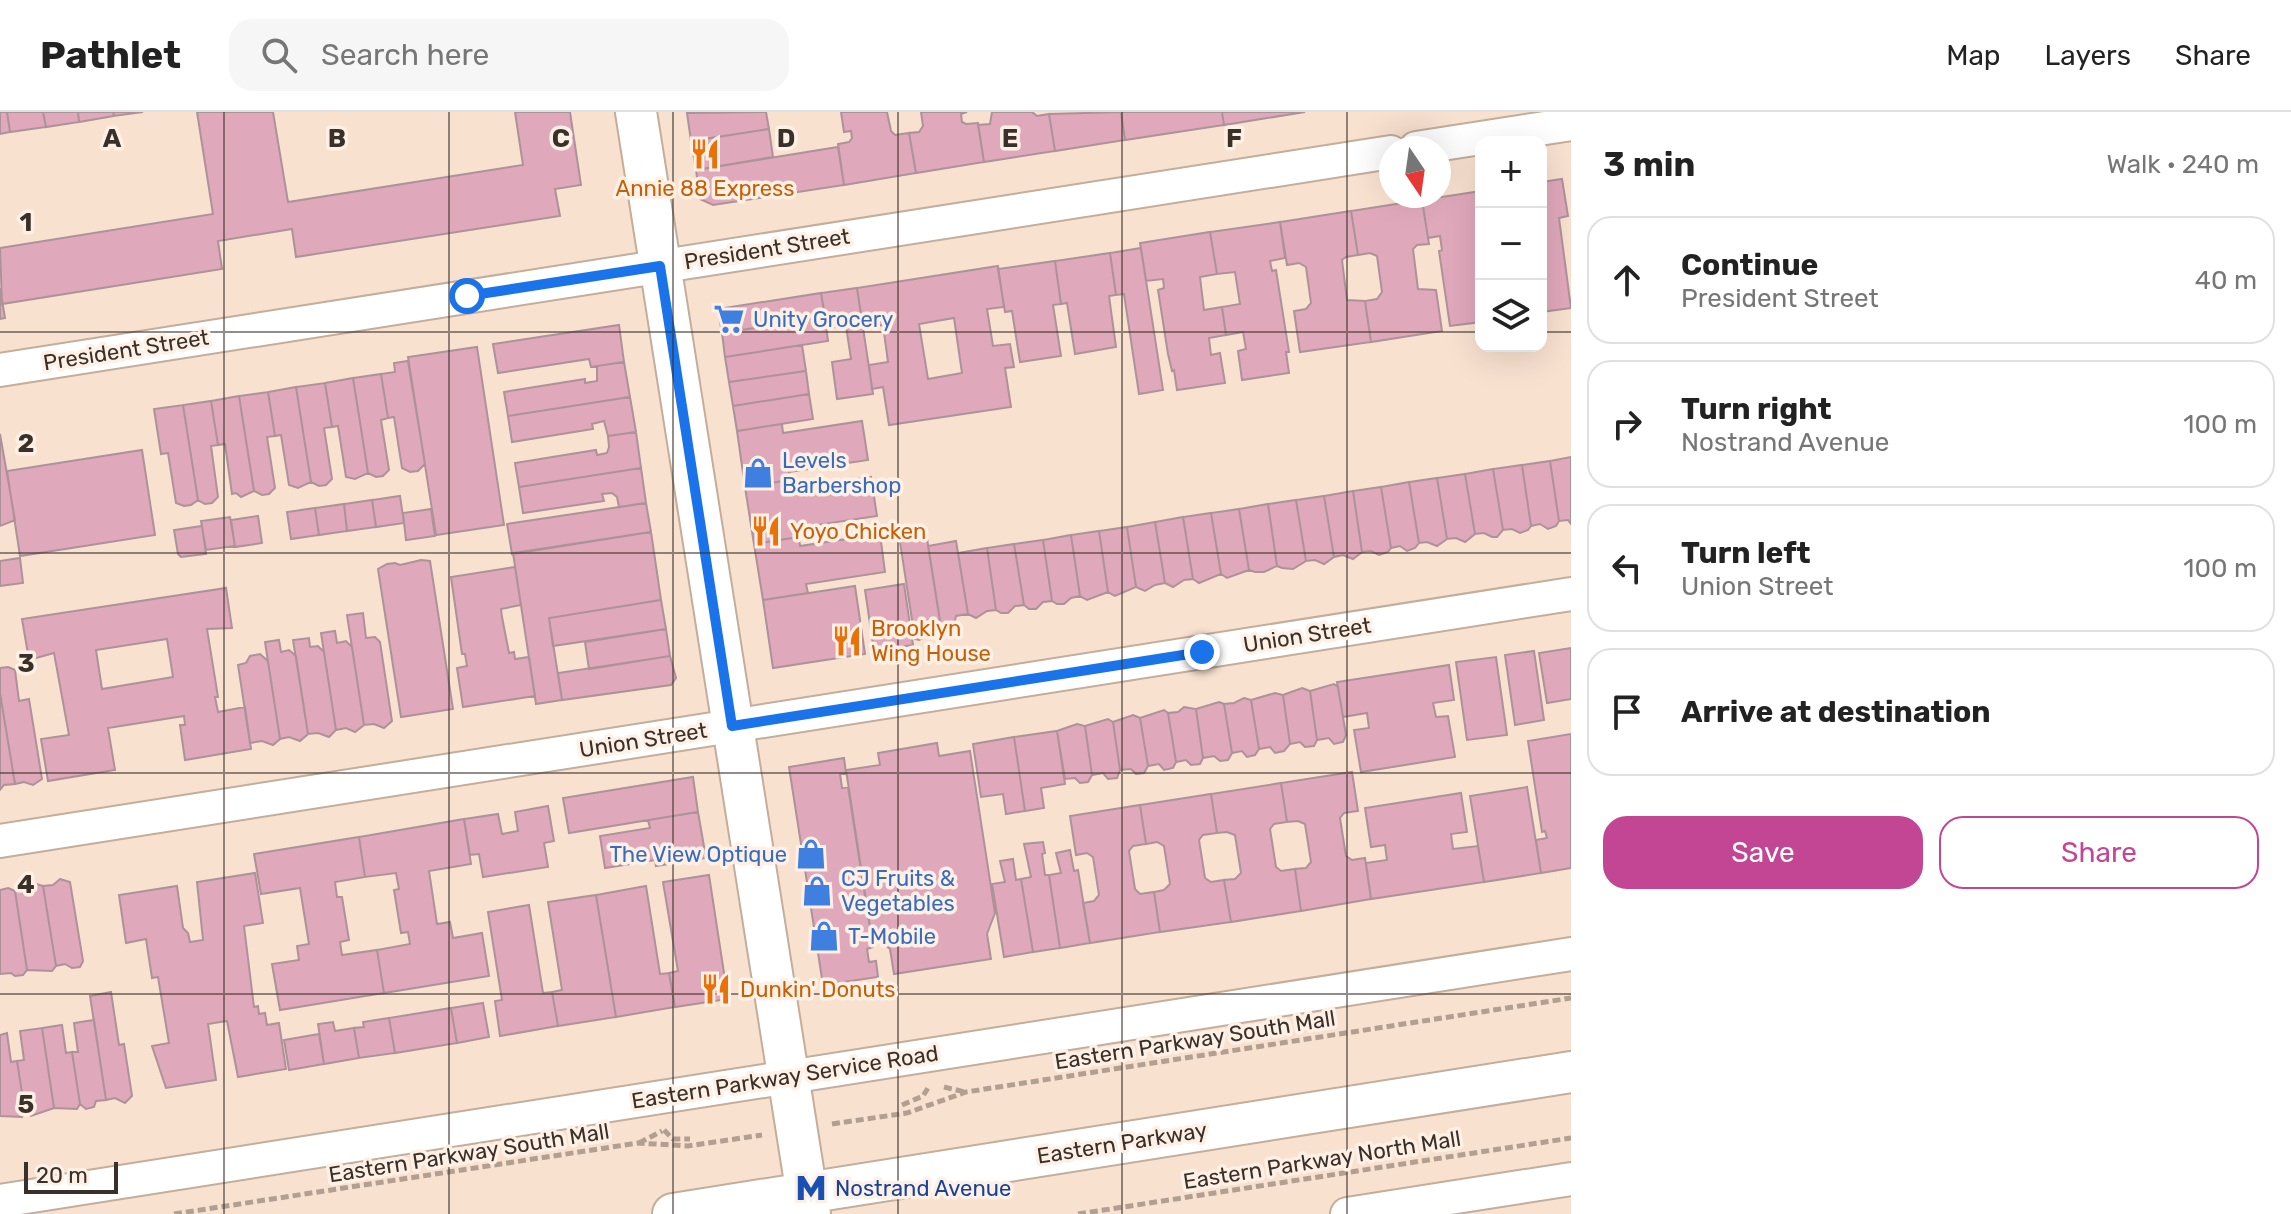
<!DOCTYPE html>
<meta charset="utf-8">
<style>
:root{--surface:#fff;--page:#f6f6f6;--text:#222;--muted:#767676;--line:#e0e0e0;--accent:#c34695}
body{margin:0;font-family:Rubik,sans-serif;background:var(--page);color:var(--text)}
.controls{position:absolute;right:24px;top:24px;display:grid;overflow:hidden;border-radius:16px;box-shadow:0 8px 32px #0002}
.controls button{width:72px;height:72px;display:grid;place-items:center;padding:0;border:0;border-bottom:2px solid var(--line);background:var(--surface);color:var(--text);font:40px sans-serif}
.compass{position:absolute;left:1379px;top:24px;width:72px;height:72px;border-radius:50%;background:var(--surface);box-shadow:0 8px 32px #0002;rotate:167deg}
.scale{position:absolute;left:24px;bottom:20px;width:94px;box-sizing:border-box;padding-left:8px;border:4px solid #39302a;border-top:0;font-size:22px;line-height:28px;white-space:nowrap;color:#39302a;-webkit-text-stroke:6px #fff0e6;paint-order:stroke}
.stop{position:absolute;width:24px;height:24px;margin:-18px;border:6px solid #1a73e8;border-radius:50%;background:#fff}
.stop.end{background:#1a73e8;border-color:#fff;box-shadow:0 2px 8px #0008}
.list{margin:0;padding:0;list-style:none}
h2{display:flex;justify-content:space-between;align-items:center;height:104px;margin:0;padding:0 32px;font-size:34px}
h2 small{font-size:26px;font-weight:400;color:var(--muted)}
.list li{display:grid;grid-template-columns:52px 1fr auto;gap:24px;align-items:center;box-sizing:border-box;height:128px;margin:0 16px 16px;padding:0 16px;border:2px solid var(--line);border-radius:24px}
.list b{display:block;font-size:30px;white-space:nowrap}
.list p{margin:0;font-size:26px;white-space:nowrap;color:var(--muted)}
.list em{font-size:26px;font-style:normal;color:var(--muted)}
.actions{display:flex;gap:16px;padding:24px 32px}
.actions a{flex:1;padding:18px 0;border:2px solid var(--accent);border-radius:24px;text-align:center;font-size:28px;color:var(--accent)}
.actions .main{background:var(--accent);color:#fff}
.icon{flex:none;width:44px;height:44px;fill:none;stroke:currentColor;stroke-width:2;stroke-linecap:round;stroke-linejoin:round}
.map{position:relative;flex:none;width:1571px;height:1102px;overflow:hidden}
header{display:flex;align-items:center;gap:48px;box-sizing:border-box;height:112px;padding:0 40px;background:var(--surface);border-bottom:2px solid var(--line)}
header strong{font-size:38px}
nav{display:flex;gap:44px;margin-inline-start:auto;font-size:28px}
.search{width:560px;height:72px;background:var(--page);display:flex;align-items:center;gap:20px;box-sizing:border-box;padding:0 28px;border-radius:24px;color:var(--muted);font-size:30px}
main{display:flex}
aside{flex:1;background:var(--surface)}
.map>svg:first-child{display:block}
.building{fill:#e0a8bb;stroke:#ad929a;stroke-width:2;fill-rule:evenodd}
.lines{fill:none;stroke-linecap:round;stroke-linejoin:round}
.minor-casing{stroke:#c3ad9c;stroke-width:36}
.major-casing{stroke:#c3ad9c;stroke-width:44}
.path{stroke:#b29f92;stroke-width:5;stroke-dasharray:8 4;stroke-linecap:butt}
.minor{stroke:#fff;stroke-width:32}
.major{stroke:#fff;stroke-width:40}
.route{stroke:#1a73e8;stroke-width:10}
.grid{fill:none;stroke:#39302a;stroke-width:2;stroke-opacity:0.55}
.labels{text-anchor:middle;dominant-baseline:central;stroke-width:7;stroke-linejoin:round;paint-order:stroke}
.food-label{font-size:22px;fill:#c56008;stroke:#fff0e6;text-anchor:start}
.street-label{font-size:22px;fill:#39302a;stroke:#fff0e6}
.shop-label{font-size:22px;fill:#366cbe;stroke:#fff0e6;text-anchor:start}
.transit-label{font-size:22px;fill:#164399;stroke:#fff0e6;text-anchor:start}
.grid-label{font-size:26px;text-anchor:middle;font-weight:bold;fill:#39302a;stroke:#fff0e6;stroke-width:7;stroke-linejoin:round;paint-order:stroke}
</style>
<header>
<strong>Pathlet</strong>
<div class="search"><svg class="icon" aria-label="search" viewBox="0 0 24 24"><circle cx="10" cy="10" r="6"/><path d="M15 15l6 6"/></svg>Search here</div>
<nav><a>Map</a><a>Layers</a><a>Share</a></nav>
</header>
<main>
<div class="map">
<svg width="1571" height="1102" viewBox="0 0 1571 1102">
<rect width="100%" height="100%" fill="#f9e1d0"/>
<path class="building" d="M0,0h7l3,20 -10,2z
M7,0h36l3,15 -36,5z
M43,0h35l1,10 -33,5z
M78,0h35l1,4 -35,6z
M113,0h30l-29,4z
M197,0h76l15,90 235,-37 -8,-53h55l11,73 -26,4 5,27 -264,41 -4,-28 -74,12 4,28 -220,35 -2,-56 213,-34z
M766,0l3,17 -78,12 -4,-28z
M841,0h46l4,19 4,4 14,-2 7,40 -72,12 -6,-41 11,-2 3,-4 -1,-7 -7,1z
M921,0h46l-6,2 1,8 4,2 12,-1 6,39 -68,11 -7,-40 10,-1 4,-6z
M992,0h40l5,4 12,-2 6,37 -71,11 -6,-37 12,-1z
M1121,0h101l2,13 -99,15z
M1121,0l4,28 -70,11 -6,-37z
M1222,0h83l-81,13z
M769,17l4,28 -77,13 -5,-29z
M838,35l6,38 -131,20 -13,-6 -4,-29z
M1562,67l6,37 -9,2 12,90 -30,4v-130z
M1481,79v131l-31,4 -11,-75 3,-1 -2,-14 -12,2 -6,-38z
M1422,88l7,44 -12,1 -4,4 5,40 18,1 6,41 -71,11 -6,-41 12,-2 5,-7 -5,-36 -7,-3 -12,2 -7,-44z
M1351,99l7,44 -12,2 -4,3 5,40 18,1 6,41 -71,10 -6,-41 12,-2 5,-6 -5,-36 -7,-4 -12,2 -7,-43z
M1280,110l5,36 -15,3 2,10 4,-1 13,82h-3l3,21 -47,7 -4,-29 8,-2 -3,-17 -17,3 -4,-28 18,-3 -5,-32 -18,2 -7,-42z
M1210,120l7,42 -17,3 4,33 18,-3 4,28 -17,3 2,17 9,-2 5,30 -48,7 -3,-20 -2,1 -4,-17 -10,-64 6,-2 -1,-9 -17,2 -6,-38z
M1141,136l22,142 -24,4 -15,-100 -8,1 -6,-42z
M1110,141l6,42 -7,1 7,51 -41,7 -8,-51 -6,1 -6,-43z
M1055,149l6,43 -8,1 8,51 -41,6 -8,-51 -7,1 -7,-43z
M998,154l6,41 -17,2 6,37 17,-2 4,23 -9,1 6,39 -122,18 -6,-38 -11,2 -3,-24 19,-3 -5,-37 -20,3 -6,-40zM954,206l8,55 -34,6 -9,-55z
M0,176l5,30 -5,1z
M857,176l16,106 -36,5 -5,-37 19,-3 -5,-33 -19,2 -6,-35z
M821,181l4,24 -103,16 -4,-24z
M825,205l3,24 -103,16 -3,-24z
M619,213l5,37 -33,5 -2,-8 -91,14 -5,-29z
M802,233l4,26 -77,11 -4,-25z
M477,235l27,178 -68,10 -28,-178z
M408,249l17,103 -7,7 -8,1 -8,-4 -8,-51 -6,1 -7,-44 14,-2 -1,-9z
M624,250l6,35 -122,19 -4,-24 81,-13v4l12,-2v-15z
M806,259l3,23 -76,12 -4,-24z
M381,262l7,44 -7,2 8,50 -6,6 -7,1 -8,-4 -15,-95z
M353,266l15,95 -13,6 -9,-2 -8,-51 -6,1 -7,-44z
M325,271l7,44 -8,1 8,51 -6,6 -7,1 -8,-4 -15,-95z
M296,275l15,95 -13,6 -9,-3 -8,-50 -6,1 -7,-44z
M268,280l7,44 -8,1 8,51 -6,6 -7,1 -8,-4 -15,-95z
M809,282l4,25 -76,12 -4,-25z
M239,284l15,95 -13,6 -5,-4 -4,1 -7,-50 -7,1 -7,-44z
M630,285l6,35 -28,4 -4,-15 -12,3 1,5 -81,13 -4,-26z
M211,289l7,44 -7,1 7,51 -6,6 -7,1 -7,-4 -15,-95z
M183,293l15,95 -7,5 -7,1 -8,-3 -8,-50 -7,1 -7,-45z
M862,309l6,39 -79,12 1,8 -45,7 -8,-56 45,-7 1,9z
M636,320l5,36 -122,19 -4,-24 81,-13 1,5 10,-2 2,-6 -1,-11z
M0,322l15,86 -15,6z
M142,338l13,85 -135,21 -13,-85z
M1571,345v67l-3,-4 -9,1 -9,-60z
M1550,349l9,60 -3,5 -8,3 -8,-5 -9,2 -9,-61z
M1522,353l9,61 -3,4 -8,3 -8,-4 -9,1 -10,-61z
M641,356l5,35 -27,4 -2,-10 -5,-4 -10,1 2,7 -81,12 -4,-26z
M1493,357l10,61 -6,7h-5l-8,-4 -9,1 -10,-60z
M1465,362l10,60 -10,8 -9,-4 -9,1 -10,-61z
M871,365l6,39 -80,12 2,9 -45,7 -9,-57 45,-7 2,9z
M1437,366l10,61 -10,7 -10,-4 -8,1 -10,-61z
M1409,370l10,61 -4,5 -8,3 -7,-5 -9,2 -10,-61z
M1381,375l10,61 -3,4 -9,3 -8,-4 -9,1 -9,-61z
M1353,379l9,61 -9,7 -10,-4 -9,2 -10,-61z
M400,384l4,27 -28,4 -4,-27z
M1324,384l10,61 -10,7 -9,-4 -9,1 -10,-61z
M372,388l4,27 -29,4 -3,-27z
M1296,388l10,61 -13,8 -11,-1 -5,-2 -9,-62z
M646,391l5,29 -139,22 -5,-30z
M344,392l3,27 -28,4 -4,-27z
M1268,392l9,62 -13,6h-9l-6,-2 -10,-61z
M315,396l4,27 -28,4 -4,-27z
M431,397l4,27 -29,4 -3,-27z
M1239,397l10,61 -22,8 -6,-4 -10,-61z
M1211,401l10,61 -22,9 -6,-4 -10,-62z
M258,404l4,27 -27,4 -4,-27z
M230,405l5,29 -29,4 -5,-29z
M1183,405l10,62 -9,1 -11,7 -8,-4 -10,-61z
M1155,410l10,61 -10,2 -10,6 -9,-4 -9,-60z
M202,414l4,28 -25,3 -3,-3 -4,-24z
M1127,415l9,60 -21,9 -7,-4 -9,-61z
M1099,419l9,61 -21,8 -7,-4 -9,-61z
M651,420l10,68 -112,18 13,82 -26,4 -23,-151z
M926,420l15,95 -10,2 -3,7 -9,4 -4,-1 -16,-103z
M880,422l5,38 -79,12 2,9 -45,7 -9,-56 45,-7 1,9z
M1071,423l9,61 -9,2 -7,6h-7l-5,-3 -9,-61z
M1043,428l9,61 -9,1 -7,7h-7l-5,-4 -10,-61z
M956,429l12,73 -12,2 -2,9 -13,2 -13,-81z
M1014,432l10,61 -9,1 -7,7h-7l-5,-3 -9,-62z
M987,436l9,62 -9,1 -11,7 -8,-4 -10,-61z
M20,446l3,25 -23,3v-25z
M421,448l9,1 23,148 -52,8 -23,-148 9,-5 8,-1 5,2z
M515,455l6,38 -20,4 1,8 7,36 5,-1 1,7 14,-2 6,39 -72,11 -6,-39 10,-2 -2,-12h-3l-11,-77z
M904,472l9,61 -39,6 -9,-61z
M855,474l10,68 -92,14 -10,-68z
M226,476l6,40 -25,1 11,68h-3l3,15 27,-5 6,42 -66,11 -5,-35h5l-1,-9 -76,12 7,42 -67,11 -7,-42 28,-4 -15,-82 -25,7 -7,-41zM167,527l6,38 -71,12 -6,-39z
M661,488l5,29 -113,17 -4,-28z
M363,501l3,25 9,-1 5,5 12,79 -8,7 -10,-4 -10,1 -17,-110z
M666,517l4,27 -81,13 -4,-27z
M335,519l2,12 9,-2 6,6 12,78 -9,7 -9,-4 -10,2 -15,-97z
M309,526l1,9 8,-1 6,6 12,78 -7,7 -11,-4 -10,1 -15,-94z
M279,528l2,12 8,-2 7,6 12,78 -8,7 -11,-4 -9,2 -15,-97z
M1571,536v51l-24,4 -8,-50z
M1534,539l10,69 -29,5 -10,-70z
M260,542l8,7 12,78 -7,6 -11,-4 -12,2 -12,-78 8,-2 4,-7z
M670,544l6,22 -5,7 -109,15 -4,-27z
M1496,545l11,78 -40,5 -11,-78z
M1449,553l5,35 -21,3 3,14 12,-1 7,41 -94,15 -7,-42 15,-2 -2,-15 -24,4 -6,-35z
M8,555l7,3 4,31 10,-2 13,80 -9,6 -9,-3 -9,2 -15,-91v-25z
M1334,572l4,3 8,48 -3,7 -9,2 -5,-6 -12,2 -7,-49z
M1302,576l8,3 7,49 -3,6 -9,1 -5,-5 -10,2 -7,-49z
M0,581l15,91 -11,1 -4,5z
M1275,581l8,2 7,49 -6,7 -9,2 -5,-6 -11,2 -8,-49z
M1244,586l7,2 8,49 -4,6 -8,2 -5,-6 -10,2 -8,-49 10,-1z
M1219,590l5,2 8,49 -4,7 -8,1 -6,-5 -11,2 -7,-49z
M1184,595l12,2 7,49 -3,6 -9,1 -5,-5 -10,2 -8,-49 10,-1z
M1164,598l4,3 8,49 -3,6 -9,2 -5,-6 -11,2 -8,-48z
M1133,603l7,3 8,48 -4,7 -8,1 -5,-5 -11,1 -7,-48z
M1108,607l5,3 7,48 -3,8 -9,1 -5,-6 -11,2 -7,-49z
M1077,612l8,2 7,49 -4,7 -8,1 -5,-5 -10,1 -8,-48z
M1057,619l8,53 -24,4 3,20 -19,3 -11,-74z
M1571,622v134l-30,5 -5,-33 11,-2 -2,-7 -3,1 -14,-91z
M1014,625l11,74 -19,3 -3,-20 -22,3 -8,-53z
M937,631l2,13 31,-5 25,162 -8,21 4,25 -97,15 -4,-25 -19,-16 -25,-163 34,-5 -2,-12z
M844,646l2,15 -6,1 2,14 6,-1 25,160 -6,2 2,13 7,-1 2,16 -55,8 -34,-218z
M1352,660l6,39 -14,2 -4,5 2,13 4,25 6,4 13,-2 6,41 -70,12 -6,-42 11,-1 5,-6 -6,-38 -7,-3 -11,1 -6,-39z
M693,665l5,35 -129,21 -6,-35z
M1281,671l6,39 -13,2 -4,5 6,38 5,4 14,-2 6,42 -70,11 -7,-42 11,-1 6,-6 -6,-38 -8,-3 -10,1 -6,-39z
M1527,675l14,86 -57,9 -14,-86z
M1461,681l6,39 -16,2 2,15 25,-3 6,36 -113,17 -5,-36 21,-3 -2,-15 -14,2 -6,-39z
M1211,682l6,39 -14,2 -4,5 6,38 6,4 13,-2 7,42 -71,10 -6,-40 10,-2 6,-6 -6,-38 -7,-4 -11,2 -6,-39z
M1140,693l6,39 -13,2 -4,5 6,38 5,5 14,-2 6,40 -70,11 -7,-40 11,-2 5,-6 -6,-38 -6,-4 -11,2 -6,-39z
M548,694l6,35 -10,2 4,24 -65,10 -4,-23 -9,1 -6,-36 34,-5 4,20 16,-3 -3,-19z
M698,700l8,46 -50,8 -1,-6 -50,8 -5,-32 50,-8 -2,-8z
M464,707l7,45 -42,7 8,53 13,-2 3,16 29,-5 7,43 -105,17 -7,-43 33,-6 -2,-12 -7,1 -7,-43 5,-1 -3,-16 -31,4 -6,-40z
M359,725l6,40 -30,5 2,15h5l7,43 -9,2 2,13 35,-5 7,43 -104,17 -8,-46 27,-4 -2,-14 12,-2 -9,-56 -39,6 -7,-40z
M1043,730l2,11 -3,1 3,21h4l11,73 -27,4 -12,-73 10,-2 -7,-33z
M1070,738l4,21 4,-1 12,73 -30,5 -11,-73 12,-2 -5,-20z
M1013,747l3,21 5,-1 12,73 -29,5 -12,-73 13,-2 -5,-21z
M255,761l8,50 -19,3 10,81 4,-1 1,8 6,-1 2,12 12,-2 7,46 -48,8 -11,-56 -19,3 8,56 -50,8 -14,-42 17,-3 -11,-66 -6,1 -6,-39 -20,4 -7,-48 58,-9 6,42 5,5 2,9 13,-2 -6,-58z
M709,763l19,124 -53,8 -6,-34 9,-2 -15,-89z
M60,767l10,3 13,79 -3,6 -8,1 -7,-4 -9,2 -13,-80 10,-1z
M33,771l10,3 13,80 -4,5 -25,-1 -12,-79 11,-2z
M646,774l14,88 9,-1 6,34 -59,10 -20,-122z
M8,776l7,3 12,79 -4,5 -8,1 -4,-3 -11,1v-84z
M596,783l20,122 -58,9 -6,-34 10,-2 -14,-88z
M529,793l14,88 9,-1 6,34 -58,10 -5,-35 7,-1 -14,-88z
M111,880l8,53 5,-1 8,52 -7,7 -10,-5 -9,2 -16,-104z
M483,891l6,34 -32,6 -6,-35z
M451,896l6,35 -62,10 -6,-35z
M389,906l6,35 -36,5 -5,-30 10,-1 -1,-5z
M94,908l12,80 -10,1 -2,6 -8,2 -6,-5 -8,-52h6l-4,-29z
M333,910l2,9 19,-3 5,30 -35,6 -6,-40z
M62,913l4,28 6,-1 8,52 -3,5 -23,-1 -12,-80z
M42,916l12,80 -23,8 -6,-4 -8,-51 7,-1 -4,-29z
M7,921l4,29 6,-1 8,51 -3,5 -22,-1v-81z
M319,922l5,30 -35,6 -5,-30z"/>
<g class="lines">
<g class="minor-casing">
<path id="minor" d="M1416,36l155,-24
M0,258l1391,-218
M0,729l1571,-247
M0,1089l1571,-247
M1347,1102l224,-35"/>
</g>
<g class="major-casing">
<path id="major" d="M636,0l174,1102
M673,1102l898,-142"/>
</g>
<path class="path" d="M944,975l21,5
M902,993l21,-9 5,-8
M832,1012l75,-11 59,-21 605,-94
M664,1018l9,9h17
M639,1031l23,-12
M174,1102l464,-71 50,3 74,-11
M1078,1102l493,-76"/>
<use href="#minor" class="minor"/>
<use href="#major" class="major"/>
</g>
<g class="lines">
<path class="route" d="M467,184l193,-30 72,460 470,-74"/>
</g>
<path class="grid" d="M224,0v1102M449,0v1102M673,0v1102M898,0v1102M1122,0v1102M1347,0v1102M0,220h1481M1541,220h30M0,441h1571M0,661h1571M0,882h1571"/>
<defs>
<g id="restaurant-bare" transform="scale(2.4)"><path d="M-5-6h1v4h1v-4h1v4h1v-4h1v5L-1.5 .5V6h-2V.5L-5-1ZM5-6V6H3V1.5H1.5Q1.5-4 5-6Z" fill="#e8710a" stroke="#fff0e6" stroke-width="2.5" paint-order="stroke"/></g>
<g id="supermarket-bare" transform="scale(2.4)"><path d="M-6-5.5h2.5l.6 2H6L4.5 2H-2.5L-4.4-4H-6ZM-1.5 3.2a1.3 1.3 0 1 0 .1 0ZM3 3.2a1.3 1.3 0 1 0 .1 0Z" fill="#3f7fe0" stroke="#fff0e6" stroke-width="2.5" paint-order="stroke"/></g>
<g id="shop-bare" transform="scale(2.4)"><path d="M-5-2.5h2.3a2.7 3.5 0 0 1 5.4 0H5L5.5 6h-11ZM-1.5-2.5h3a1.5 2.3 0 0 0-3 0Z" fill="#3f7fe0" stroke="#fff0e6" stroke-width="2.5" paint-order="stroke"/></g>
<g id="metro-bare" transform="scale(2.4)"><path d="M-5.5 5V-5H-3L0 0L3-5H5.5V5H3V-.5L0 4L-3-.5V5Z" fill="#1a4fb4" stroke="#fff0e6" stroke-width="2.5" paint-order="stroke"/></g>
</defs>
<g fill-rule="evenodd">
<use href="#restaurant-bare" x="705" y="42"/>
<use href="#supermarket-bare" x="729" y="207"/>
<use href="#shop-bare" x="758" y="361"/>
<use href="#restaurant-bare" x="766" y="419"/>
<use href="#restaurant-bare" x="847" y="529"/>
<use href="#shop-bare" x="811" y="742"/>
<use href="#shop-bare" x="817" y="779"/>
<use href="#shop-bare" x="824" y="824"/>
<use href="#restaurant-bare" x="716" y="877"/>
<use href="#metro-bare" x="811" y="1076"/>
</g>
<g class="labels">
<g class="food-label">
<text x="705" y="76" text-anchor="middle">Annie 88 Express</text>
<text x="790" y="419">Yoyo Chicken</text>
<text x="871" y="516">Brooklyn<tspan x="871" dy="25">Wing House</tspan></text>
<text x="740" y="877">Dunkin' Donuts</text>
</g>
<g class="street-label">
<text transform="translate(767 137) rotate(-9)">President Street</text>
<text transform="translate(126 238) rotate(-9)">President Street</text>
<text transform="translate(1307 523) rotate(-9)">Union Street</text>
<text transform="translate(643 628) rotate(-9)">Union Street</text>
<text transform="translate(1195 928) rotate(-9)">Eastern Parkway South Mall</text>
<text transform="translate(785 965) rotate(-9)">Eastern Parkway Service Road</text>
<text transform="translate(1122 1031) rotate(-9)">Eastern Parkway</text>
<text transform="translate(469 1041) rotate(-9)">Eastern Parkway South Mall</text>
<text transform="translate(1322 1048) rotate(-9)">Eastern Parkway North Mall</text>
</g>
<g class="shop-label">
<text x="753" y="207">Unity Grocery</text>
<text x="782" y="348">Levels<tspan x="782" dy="25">Barbershop</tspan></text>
<text x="787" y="742" text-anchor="end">The View Optique</text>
<text x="841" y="766">CJ Fruits &amp;<tspan x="841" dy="25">Vegetables</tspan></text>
<text x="848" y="824">T-Mobile</text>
</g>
<g class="transit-label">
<text x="835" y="1076">Nostrand Avenue</text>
</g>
</g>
<g class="grid-label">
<text x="112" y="35">A</text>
<text x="337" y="35">B</text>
<text x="561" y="35">C</text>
<text x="786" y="35">D</text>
<text x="1010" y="35">E</text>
<text x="1234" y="35">F</text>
<text x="26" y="119">1</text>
<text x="26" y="340">2</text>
<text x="26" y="560">3</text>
<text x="26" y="781">4</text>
<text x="26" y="1001">5</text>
</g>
</svg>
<div class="controls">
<button>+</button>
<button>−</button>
<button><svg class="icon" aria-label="layers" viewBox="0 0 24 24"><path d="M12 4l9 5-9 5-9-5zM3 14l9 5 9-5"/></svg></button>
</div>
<svg class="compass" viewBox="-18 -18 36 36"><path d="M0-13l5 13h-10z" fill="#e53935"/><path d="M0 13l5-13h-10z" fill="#767676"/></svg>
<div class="scale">20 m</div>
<div class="stop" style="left:467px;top:184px"></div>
<div class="stop end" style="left:1202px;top:540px"></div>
</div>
<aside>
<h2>3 min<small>Walk · 240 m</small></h2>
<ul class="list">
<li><svg class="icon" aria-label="ahead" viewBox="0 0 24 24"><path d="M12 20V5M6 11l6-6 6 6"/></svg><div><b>Continue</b><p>President Street</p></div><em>40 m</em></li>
<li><svg class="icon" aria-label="right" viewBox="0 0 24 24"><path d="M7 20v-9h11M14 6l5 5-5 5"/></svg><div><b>Turn right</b><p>Nostrand Avenue</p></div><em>100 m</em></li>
<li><svg class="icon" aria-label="left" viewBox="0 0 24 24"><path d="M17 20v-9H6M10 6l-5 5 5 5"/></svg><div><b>Turn left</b><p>Union Street</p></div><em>100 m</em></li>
<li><svg class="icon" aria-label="arrive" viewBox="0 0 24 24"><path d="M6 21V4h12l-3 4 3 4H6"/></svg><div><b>Arrive at destination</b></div></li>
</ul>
<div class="actions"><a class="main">Save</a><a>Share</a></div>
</aside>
</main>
